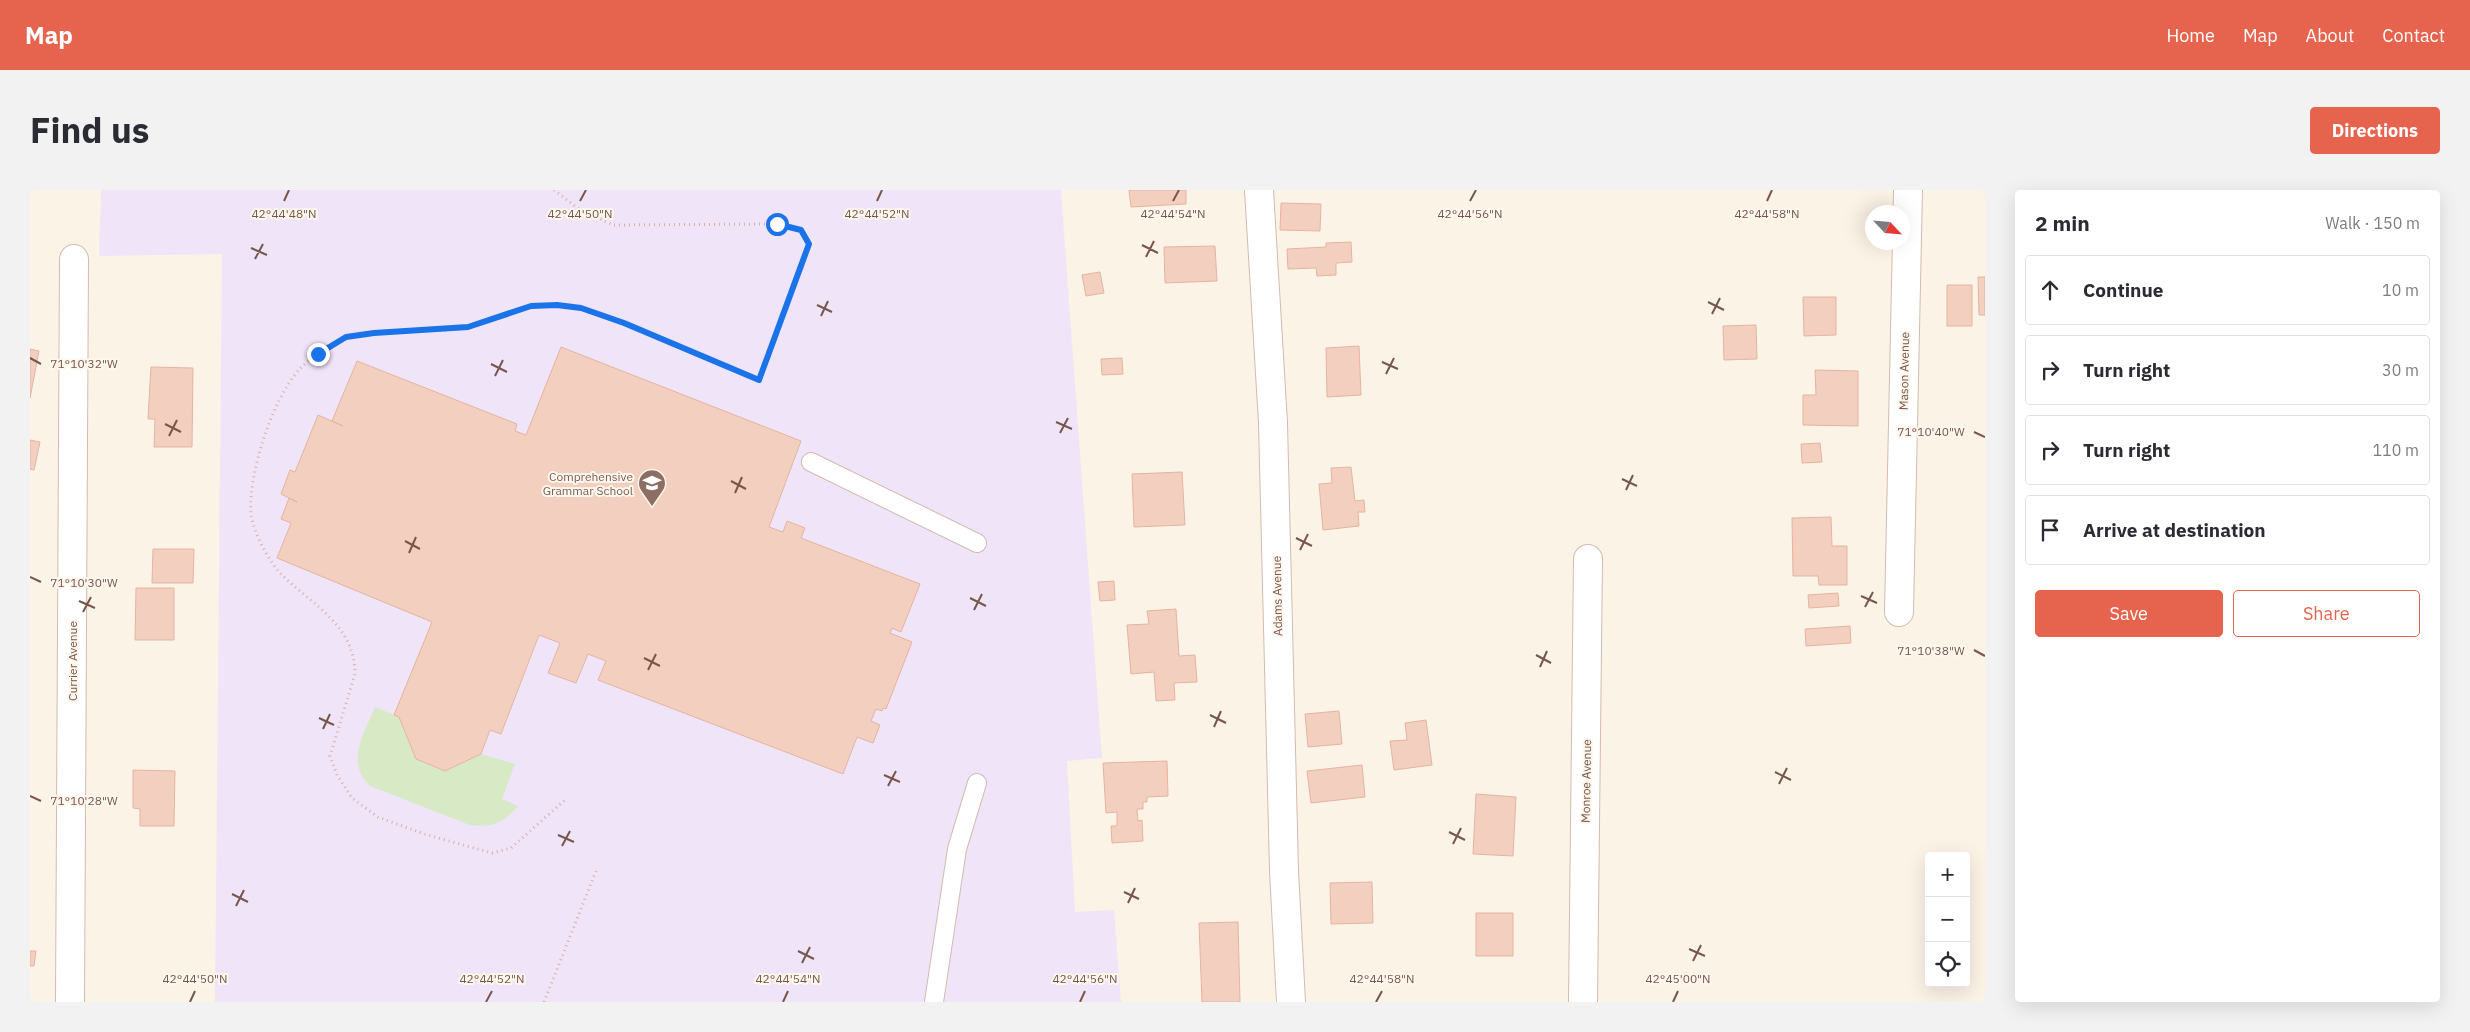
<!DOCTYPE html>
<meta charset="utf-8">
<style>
:root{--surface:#fff;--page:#f2f2f3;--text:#2b2b33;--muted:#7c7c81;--line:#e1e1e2;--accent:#e6634d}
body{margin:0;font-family:"IBM Plex Sans",sans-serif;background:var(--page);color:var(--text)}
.controls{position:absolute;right:15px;bottom:15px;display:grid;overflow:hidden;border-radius:5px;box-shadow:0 5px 20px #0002}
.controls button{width:45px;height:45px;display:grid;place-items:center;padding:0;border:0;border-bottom:1px solid var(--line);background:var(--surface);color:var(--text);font:25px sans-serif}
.compass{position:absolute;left:1835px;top:15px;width:45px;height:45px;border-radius:50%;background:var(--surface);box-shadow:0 5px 20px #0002;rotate:116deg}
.stop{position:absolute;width:15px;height:15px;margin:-11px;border:4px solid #1a73e8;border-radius:50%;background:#fff}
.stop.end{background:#1a73e8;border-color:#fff;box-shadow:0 1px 5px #0008}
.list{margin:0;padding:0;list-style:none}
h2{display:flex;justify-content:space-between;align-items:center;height:65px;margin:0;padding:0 20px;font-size:21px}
h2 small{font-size:16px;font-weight:400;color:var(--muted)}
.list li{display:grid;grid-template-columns:32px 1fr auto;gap:15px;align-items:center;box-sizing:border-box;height:70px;margin:0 10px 10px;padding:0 10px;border:1px solid var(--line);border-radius:5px}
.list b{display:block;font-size:19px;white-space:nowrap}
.list em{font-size:16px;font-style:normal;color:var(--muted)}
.actions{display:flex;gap:10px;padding:15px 20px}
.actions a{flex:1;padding:11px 0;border:1px solid var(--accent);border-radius:5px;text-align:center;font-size:18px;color:var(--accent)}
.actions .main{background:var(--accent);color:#fff}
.icon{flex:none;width:28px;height:28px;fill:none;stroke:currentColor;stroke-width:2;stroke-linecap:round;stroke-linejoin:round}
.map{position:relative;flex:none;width:1955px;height:812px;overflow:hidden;border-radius:5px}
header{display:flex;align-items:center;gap:30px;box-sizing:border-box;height:70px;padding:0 25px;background:var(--accent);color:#fff}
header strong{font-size:24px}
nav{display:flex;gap:28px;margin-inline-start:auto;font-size:18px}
.intro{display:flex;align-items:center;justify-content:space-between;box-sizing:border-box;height:120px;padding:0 30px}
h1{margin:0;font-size:35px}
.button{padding:12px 22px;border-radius:5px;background:var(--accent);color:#fff;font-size:18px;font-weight:700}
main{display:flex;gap:30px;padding:0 30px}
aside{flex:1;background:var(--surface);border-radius:5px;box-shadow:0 5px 20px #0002}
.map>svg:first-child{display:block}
.education{fill:#f0e4f9}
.green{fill:#d7eac5}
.building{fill:#f2cfbf;stroke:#e5b49f}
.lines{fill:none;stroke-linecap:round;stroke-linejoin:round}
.service-casing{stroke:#d1bcaf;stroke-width:20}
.minor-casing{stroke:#d1bcaf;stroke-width:30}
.path{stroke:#d7b2a1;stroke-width:3;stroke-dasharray:1 4;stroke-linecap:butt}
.service{stroke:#fff;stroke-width:18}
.minor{stroke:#fff;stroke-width:28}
.route{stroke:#1a73e8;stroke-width:6}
.ticks{fill:none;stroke:#77574b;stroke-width:2}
.labels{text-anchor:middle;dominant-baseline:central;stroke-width:4;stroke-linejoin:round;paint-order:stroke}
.street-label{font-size:12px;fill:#77574b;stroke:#fff7ee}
.education-label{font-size:12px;fill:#785e54;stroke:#fff7ee;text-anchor:end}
.ticks-label{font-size:12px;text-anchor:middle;fill:#77574b;stroke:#fff7ee;stroke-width:4;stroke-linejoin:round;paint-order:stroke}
</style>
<header>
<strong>Map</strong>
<nav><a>Home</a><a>Map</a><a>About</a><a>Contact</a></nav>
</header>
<div class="intro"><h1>Find us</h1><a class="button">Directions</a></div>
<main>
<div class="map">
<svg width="1955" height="812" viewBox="0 0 1955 812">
<rect width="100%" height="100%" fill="#fcf3e7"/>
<path class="education" d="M71,0h960l41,568 -35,3 8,151 39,-2 7,92h-906l7,-748 -123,2z"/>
<path class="green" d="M345,517l24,10 17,43 29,11 36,-17 34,10 -13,35 16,7c-15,17 -25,22 -48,19l-100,-39c-25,-24 -6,-52 5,-79z"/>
<path class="building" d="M1099,0h57v14l-55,3z
M1251,13l40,1 -1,27 -40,-1z
M1321,52l1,20 -16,1v12l-19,1 -1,-8 -28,1 -1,-20 39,-2v-4z
M1185,56l2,35 -52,2 -1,-36z
M1070,82l4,21 -18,3 -4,-21z
M1948,87h7v38h-6z
M1917,95h25v41h-25z
M1773,107h33v38l-32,1z
M1726,135l1,34 -33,1 -1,-34z
M1329,156l2,49 -34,2 -1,-49z
M531,157l240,94 -32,86 14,5 4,-11 18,7 -4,10 119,46 -19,48 -9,-4 -2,5 22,9 -26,67 -3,-1 -1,3 -6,-2 -5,12 9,4 -7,18 -16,-6 -14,37 -245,-94 8,-19 -18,-7 -12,29 -28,-10 12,-30 -21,-8 -38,99 -11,-4 -9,24 -36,17 -29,-12 -17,-42 -5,-2 38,-93 -155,-64 14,-35 -10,-4 8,-21 8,4 -16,-8 9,-24 5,2 23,-57 25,11 -11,-5 25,-60 160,63 -2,7 11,4z
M0,159l9,2 -9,47z
M1092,168l1,16 -21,1 -1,-16z
M121,177l42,1 -1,79h-38l1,-28h-7z
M1785,180l43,1v55l-55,-1v-30h13z
M0,250l10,2 -6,28 -4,-1z
M1790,253l2,19 -20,1 -1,-19z
M1321,277l4,34 9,-1 1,12h-7l1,14 -36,4 -4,-46 13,-1 -1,-15z
M1152,282l3,53 -51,2 -2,-53z
M1801,327l1,29h15v39h-28l-1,-9h-25l-1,-58z
M123,359h41l-1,34h-41z
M1084,391l1,19 -15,1 -2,-19z
M106,398h38v52h-39z
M1808,403l1,13 -30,2 -1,-13z
M1146,419l3,47 16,-1 2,27 -23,1 1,17 -19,1 -2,-29 -23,2 -4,-49 22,-1 -2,-13z
M1820,436l1,17 -45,3 -1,-17z
M1309,521l3,33 -34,3 -3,-33z
M1396,530l6,45 -38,5 -4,-29 17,-1 -2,-17z
M1137,571l1,35 -21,1v5h-4v7h-6l1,12 4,-1 1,21 -31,2 -1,-17h6v-14l-11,1 -3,-50z
M1332,575l3,32 -54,6 -4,-32z
M103,580l42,1 -1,55h-34v-17l-7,-1z
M1446,604l40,3 -3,59 -40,-2z
M1342,692l1,41 -42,1 -1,-41z
M1446,723h37v43h-37z
M1208,732l2,80h-38l-3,-79z
M0,761h6l-2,15h-4z"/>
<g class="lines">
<g class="service-casing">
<path id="service" d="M781,272l166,81
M904,812l23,-153 20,-66"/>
</g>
<g class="minor-casing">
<path id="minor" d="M1229,0l14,233 11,448 7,131
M1869,422l9,-422
M40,812l4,-743
M1553,812l5,-443"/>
</g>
<path class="path" d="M524,0l25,19 34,16 164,-1 24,5 8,15 -50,136c-35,-15 -70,-30 -105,-44 -30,-13 -63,-29 -96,-31 -33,-2 -59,16 -90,22 -37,8 -87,-1 -122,10 -17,6 -36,21 -48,34 -26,30 -50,103 -47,143 2,18 19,50 32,62 31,30 72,50 72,98l-25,82 7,19 15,23 26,19 46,17 68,19 19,-5 55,-49
M514,812l52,-131"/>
<use href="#service" class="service"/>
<use href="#minor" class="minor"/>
</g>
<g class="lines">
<path class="route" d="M288,164l28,-17 28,-4 94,-6 63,-21 26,-1 24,3 43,15 135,57 50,-136 -8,-14 -24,-6"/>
</g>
<path class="ticks" d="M254,11l5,-11M550,11l6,-11M847,11l5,-11M1143,11l6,-11M1440,11l6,-11M1737,11l5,-11M1112,55l16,8M221,58l16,7M1116,67l8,-16M225,69l8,-15M1678,112l16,8M787,115l15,7M1682,124l8,-16M791,126l7,-15M0,168l11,6M1352,172l16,7M461,174l16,8M1356,184l8,-16M465,186l8,-16M1026,232l16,7M135,234l16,8M1944,242l11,5M1030,243l8,-15M139,246l8,-16M1592,289l15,7M701,291l15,8M1596,300l7,-15M705,303l7,-16M1266,348l16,8M375,351l15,8M1270,360l8,-16M379,363l7,-16M0,387l11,5M1831,406l16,7M940,408l16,8M49,411l16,7M1835,417l8,-15M944,420l8,-16M53,422l8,-15M1944,460l11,6M1506,465l15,8M614,468l16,8M1510,477l7,-16M618,480l8,-16M1180,525l16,8M289,528l15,7M1184,537l7,-16M293,539l7,-15M1745,582l16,8M854,585l16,7M1749,594l8,-16M858,596l8,-15M0,606l11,5M1419,642l16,8M528,645l16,7M1423,654l8,-16M532,656l8,-15M1094,702l15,7M202,704l16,8M1098,713l7,-15M206,716l8,-16M1659,759l16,7M768,761l16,8M1663,771l8,-16M772,773l8,-16M160,812l5,-11M456,812l6,-11M753,812l5,-11M1050,812l5,-11M1346,812l6,-11M1643,812l5,-11"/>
<defs>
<g id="school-pin" transform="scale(1.4375)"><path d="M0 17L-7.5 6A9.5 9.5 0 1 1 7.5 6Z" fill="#8d6e63" stroke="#fff7ee"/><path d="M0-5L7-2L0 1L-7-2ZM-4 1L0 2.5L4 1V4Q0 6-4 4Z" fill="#fff"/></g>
</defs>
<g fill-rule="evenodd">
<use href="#school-pin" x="622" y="293"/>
</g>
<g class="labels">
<g class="street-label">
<text transform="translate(1874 181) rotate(-89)">Mason Avenue</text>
<text transform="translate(1247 406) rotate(-91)">Adams Avenue</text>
<text transform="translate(42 471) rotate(-90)">Currier Avenue</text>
<text transform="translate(1556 591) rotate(-89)">Monroe Avenue</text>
</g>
<g class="education-label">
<text x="603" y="286">Comprehensive<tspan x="603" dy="14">Grammar School</tspan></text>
</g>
</g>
<g class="ticks-label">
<text x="550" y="28">42°44'50"N</text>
<text x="847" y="28">42°44'52"N</text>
<text x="1143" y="28">42°44'54"N</text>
<text x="1440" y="28">42°44'56"N</text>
<text x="1737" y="28">42°44'58"N</text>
<text x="254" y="28">42°44'48"N</text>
<text x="54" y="178">71°10'32"W</text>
<text x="1901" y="246">71°10'40"W</text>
<text x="54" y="397">71°10'30"W</text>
<text x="1901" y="465">71°10'38"W</text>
<text x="54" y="615">71°10'28"W</text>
<text x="165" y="793">42°44'50"N</text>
<text x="462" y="793">42°44'52"N</text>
<text x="758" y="793">42°44'54"N</text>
<text x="1055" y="793">42°44'56"N</text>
<text x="1352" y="793">42°44'58"N</text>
<text x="1648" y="793">42°45'00"N</text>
</g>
</svg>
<div class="controls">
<button>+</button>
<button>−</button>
<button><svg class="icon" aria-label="locate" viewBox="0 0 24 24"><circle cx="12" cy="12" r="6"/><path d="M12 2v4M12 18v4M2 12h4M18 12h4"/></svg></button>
</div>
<svg class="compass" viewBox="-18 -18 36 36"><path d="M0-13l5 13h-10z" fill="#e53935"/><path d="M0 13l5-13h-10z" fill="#7c7c81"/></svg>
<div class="stop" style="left:747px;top:34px"></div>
<div class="stop end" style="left:288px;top:164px"></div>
</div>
<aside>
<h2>2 min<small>Walk · 150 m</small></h2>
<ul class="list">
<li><svg class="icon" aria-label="ahead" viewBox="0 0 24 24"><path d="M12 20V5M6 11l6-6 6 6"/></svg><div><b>Continue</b></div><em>10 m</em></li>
<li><svg class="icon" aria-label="right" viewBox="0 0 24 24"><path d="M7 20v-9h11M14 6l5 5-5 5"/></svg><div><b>Turn right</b></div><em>30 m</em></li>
<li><svg class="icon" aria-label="right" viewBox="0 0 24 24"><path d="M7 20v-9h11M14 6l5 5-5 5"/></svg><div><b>Turn right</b></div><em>110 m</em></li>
<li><svg class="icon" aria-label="arrive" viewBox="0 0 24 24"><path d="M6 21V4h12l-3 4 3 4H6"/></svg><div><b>Arrive at destination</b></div></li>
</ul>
<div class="actions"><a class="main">Save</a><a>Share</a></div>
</aside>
</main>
